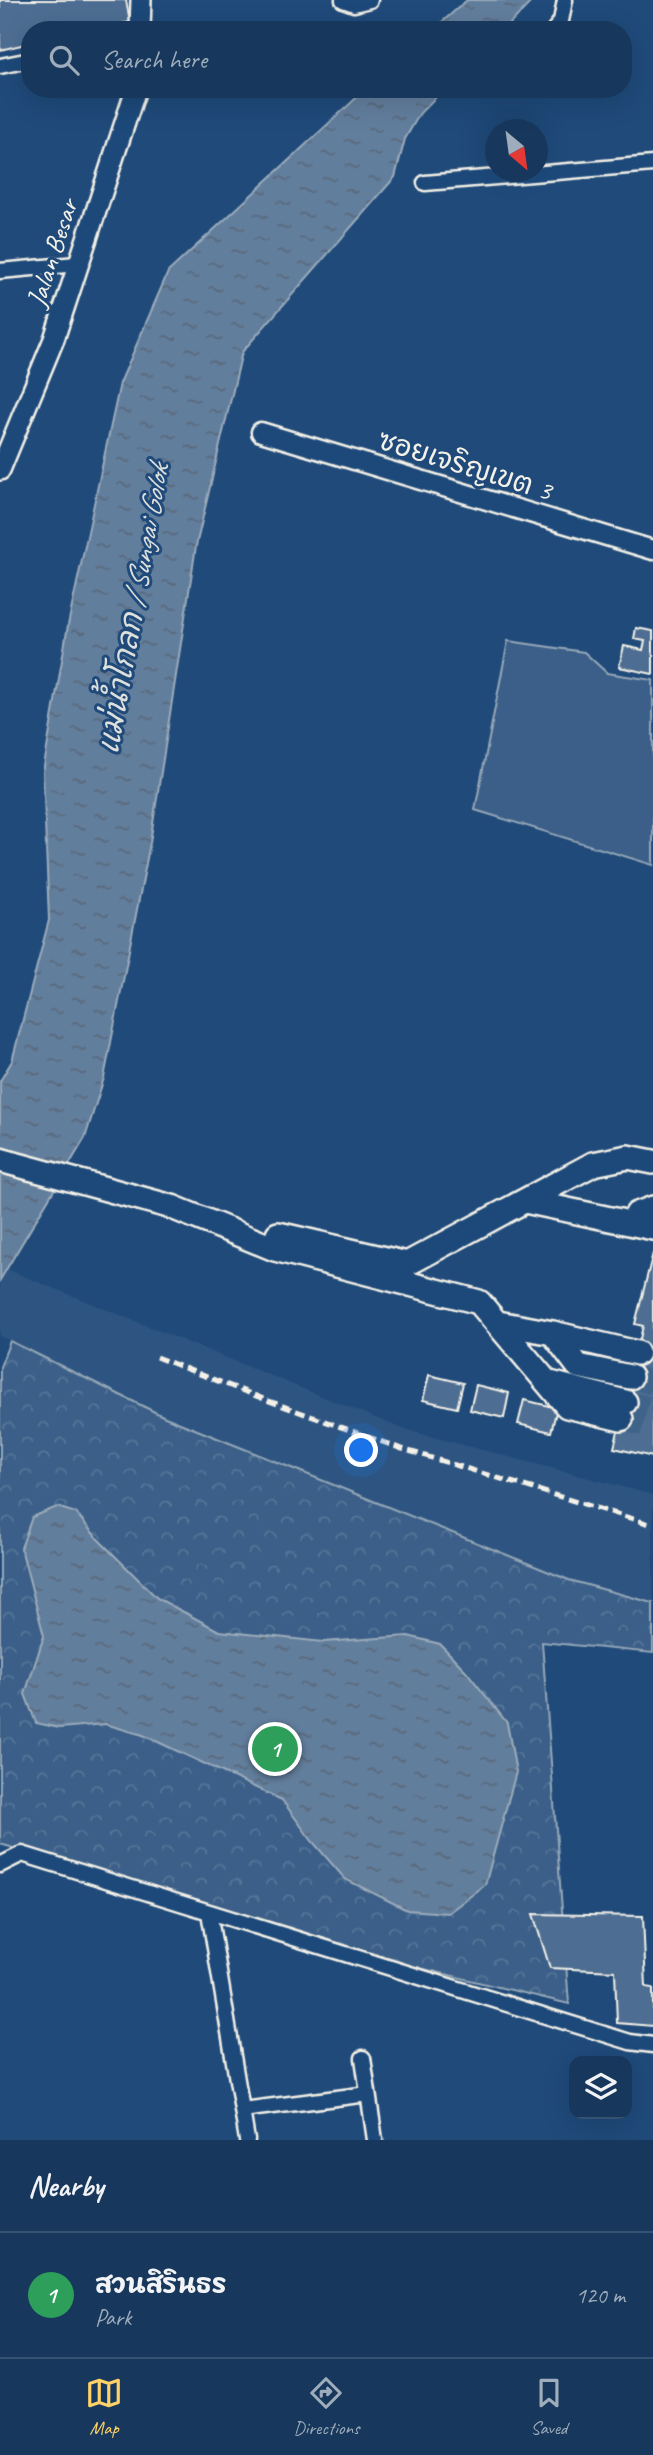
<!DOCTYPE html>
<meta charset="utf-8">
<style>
:root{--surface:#17385c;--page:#203f62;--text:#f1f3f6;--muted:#9eacbb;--line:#365272;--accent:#ffd166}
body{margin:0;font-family:Caveat,"Playpen Sans Thai",sans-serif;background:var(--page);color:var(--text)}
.controls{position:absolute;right:21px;bottom:21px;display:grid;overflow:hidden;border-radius:14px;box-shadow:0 7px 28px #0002}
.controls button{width:63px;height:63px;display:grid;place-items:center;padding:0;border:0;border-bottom:2px solid var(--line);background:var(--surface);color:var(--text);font:35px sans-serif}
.compass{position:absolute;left:485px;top:119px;width:63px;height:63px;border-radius:50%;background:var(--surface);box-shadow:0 7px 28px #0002;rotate:151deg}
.you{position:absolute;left:362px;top:1451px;width:24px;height:24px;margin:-18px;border:5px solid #fff;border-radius:50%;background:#1a73e8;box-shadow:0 0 0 10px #1a73e833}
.badge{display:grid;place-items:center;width:46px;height:46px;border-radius:50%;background:var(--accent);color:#fff;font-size:23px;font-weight:700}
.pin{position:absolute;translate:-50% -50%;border:4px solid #fff;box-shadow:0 2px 7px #0006}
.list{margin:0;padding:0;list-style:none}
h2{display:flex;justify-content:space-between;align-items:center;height:91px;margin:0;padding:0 28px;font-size:30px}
h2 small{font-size:23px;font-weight:400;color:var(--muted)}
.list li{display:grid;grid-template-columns:46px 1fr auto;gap:21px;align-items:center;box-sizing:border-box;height:126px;padding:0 28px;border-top:2px solid var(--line)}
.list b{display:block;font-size:26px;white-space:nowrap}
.list p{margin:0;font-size:23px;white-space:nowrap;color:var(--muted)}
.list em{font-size:23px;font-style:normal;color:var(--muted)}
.icon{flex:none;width:38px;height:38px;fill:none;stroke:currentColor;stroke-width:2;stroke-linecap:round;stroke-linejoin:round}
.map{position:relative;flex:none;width:653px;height:2140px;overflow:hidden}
.search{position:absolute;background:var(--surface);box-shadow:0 7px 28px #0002;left:21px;right:21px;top:21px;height:77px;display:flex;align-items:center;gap:18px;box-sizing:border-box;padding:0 24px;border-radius:28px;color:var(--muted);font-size:26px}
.sheet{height:217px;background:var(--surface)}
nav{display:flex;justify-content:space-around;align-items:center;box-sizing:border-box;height:98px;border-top:2px solid var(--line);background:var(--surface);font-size:19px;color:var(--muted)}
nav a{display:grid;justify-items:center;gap:4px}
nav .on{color:var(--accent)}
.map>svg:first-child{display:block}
.built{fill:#2d5581}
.grass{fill:#3a5f88;stroke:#97a8b8;stroke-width:2}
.park{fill:url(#park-crowns);stroke:#97a8b8;stroke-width:2}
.water{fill:url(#water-ripples);stroke:#9cacbb;stroke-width:2}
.building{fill:#4d6e92;stroke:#f4f1e8;stroke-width:2}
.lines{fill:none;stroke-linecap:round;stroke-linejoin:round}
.trunk-tunnel{stroke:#3f638a;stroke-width:23;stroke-dasharray:23 11;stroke-linecap:butt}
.minor-casing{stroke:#f4f1e8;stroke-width:19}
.tertiary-casing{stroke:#f4f1e8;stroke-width:23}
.secondary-casing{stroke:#f4f1e8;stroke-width:24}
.trunk-casing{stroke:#f4f1e8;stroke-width:28}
.minor{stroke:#1f4a7a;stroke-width:14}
.tertiary{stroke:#1f4a7a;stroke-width:18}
.secondary{stroke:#1f4a7a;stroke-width:19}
.trunk{stroke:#1f4a7a;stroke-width:23}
.rail{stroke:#f4f1e8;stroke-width:5;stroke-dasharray:10 5;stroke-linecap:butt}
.labels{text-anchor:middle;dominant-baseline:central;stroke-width:6;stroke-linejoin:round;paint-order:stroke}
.street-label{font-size:28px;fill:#f4f1e8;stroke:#1f4a7a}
.water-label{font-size:30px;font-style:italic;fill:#dee0dd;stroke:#1f4a7a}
</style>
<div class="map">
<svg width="653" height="2140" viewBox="0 0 653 2140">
<defs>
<pattern id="park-crowns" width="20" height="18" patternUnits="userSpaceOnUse" patternTransform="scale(1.75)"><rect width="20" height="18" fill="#3a5f88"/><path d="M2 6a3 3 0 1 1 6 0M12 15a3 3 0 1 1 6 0" fill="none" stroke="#577699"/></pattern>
<pattern id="water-ripples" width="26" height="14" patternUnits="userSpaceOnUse" patternTransform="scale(1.75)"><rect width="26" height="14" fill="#627e9d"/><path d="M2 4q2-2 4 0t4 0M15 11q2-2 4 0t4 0" fill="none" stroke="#58687a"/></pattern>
</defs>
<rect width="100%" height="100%" fill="#1f4a7a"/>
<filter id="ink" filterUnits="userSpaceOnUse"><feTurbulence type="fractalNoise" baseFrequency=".0143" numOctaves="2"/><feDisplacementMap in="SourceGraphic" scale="14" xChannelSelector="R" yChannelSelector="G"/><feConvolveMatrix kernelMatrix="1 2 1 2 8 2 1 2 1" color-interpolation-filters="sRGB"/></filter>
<g filter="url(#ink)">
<path class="built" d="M6,1269l397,160 250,66v108l-84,-23 -404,-163 -165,-81v-56z"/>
<path class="grass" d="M508,641l76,11 23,21 46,7v185l-178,-55z"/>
<path class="park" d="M10,1341l155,76 404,163 84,23v50l-111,-11 27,362 -157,-38 -412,-122v-477z"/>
<path class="water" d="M467,0h66l-29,30h-71z
M366,89h78l-24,24 -15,26 -10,38 -153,175 -46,194 -46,297 -46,235 -19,60 -85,142v-199l12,-20 37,-141 -6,-148 25,-147 52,-242 48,-111z
M57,1507l19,6 21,25 60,60 62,33 104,11 85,-6 32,8 26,27 41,52 9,49 -31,113 -37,28 -41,-3 -62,-31 -33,-38 -30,-41 -139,-65 -38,-11 -46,4 -23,-5 -11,-29 19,-58 -23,-88 11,-31z"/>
<path class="building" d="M0,0h126l4,22 -36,8h-64v13l-30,7z
M636,628l17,3v43l-34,-7 5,-21 19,4 2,-9 -11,-2z
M653,1253v204l-39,-9 29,-122 -8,-2z
M429,1375l34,8 -6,25 -34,-8z
M476,1385l33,8 -5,25 -34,-8z
M524,1400l33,8 -6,24 -33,-8z
M533,1914l110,2 3,71 7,1v38l-36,-3 -2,-52 -65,-3z"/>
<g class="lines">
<path class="trunk-tunnel" d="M630,1377l23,6
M625,1402l28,7
M621,1419l32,8"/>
<g class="minor-casing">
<path id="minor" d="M343,0l11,4 16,-4
M554,30l7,-9 4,-21
M0,66l30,-6
M425,183l228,-19
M0,271l77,-7
M0,1865l22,-11 608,188 23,3
M209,1912l38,228
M363,2058l12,82
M242,2110l126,-16"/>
</g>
<g class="tertiary-casing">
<path id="tertiary" d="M261,432l392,118"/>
</g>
<g class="secondary-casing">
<path id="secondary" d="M140,30l1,-30
M0,470l54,-131 82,-250"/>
</g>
<g class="trunk-casing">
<path id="trunk" d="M0,1160l172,47 103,42 204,53 88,104 54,13
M525,1201l128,27
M637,1214l16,-6
M278,1234l129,30 186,-100 35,-7 25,5
M498,1323l55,10 84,20
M553,1333l25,33 52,11
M550,1383l75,19"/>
</g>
<use href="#minor" class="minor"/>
<use href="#tertiary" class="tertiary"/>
<use href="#secondary" class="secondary"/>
<use href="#trunk" class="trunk"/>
<path class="rail" d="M156,1357l113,44 130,47 254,77"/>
</g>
</g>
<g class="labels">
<g class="street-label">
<text transform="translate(52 253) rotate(-72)">Jalan Besar</text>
<text transform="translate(465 465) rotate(17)">ซอยเจริญเขต 3</text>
</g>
<g class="water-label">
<text transform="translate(133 609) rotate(-80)">แม่น้ำโกลก / Sungai Golok</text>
</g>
</g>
</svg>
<div class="controls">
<button><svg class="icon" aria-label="layers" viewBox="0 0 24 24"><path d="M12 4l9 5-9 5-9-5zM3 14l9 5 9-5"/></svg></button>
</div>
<svg class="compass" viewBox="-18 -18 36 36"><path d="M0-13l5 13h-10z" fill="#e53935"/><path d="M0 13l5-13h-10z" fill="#9eacbb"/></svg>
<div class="you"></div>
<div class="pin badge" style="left:275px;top:1749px;background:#2e9e5b">1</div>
<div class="search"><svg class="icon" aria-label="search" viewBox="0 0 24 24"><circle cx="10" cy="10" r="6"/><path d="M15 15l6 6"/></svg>Search here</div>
</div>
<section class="sheet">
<h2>Nearby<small></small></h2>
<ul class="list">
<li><span class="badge" style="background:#2e9e5b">1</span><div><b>สวนสิรินธร</b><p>Park</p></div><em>120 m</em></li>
</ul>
</section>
<nav>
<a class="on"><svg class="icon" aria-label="map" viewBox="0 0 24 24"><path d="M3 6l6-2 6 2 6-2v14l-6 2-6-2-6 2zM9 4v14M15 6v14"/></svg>Map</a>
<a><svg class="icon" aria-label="directions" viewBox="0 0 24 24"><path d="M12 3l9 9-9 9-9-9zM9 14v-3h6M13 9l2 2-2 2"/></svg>Directions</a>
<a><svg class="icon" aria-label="saved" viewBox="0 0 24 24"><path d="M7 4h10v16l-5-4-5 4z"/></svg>Saved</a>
</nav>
